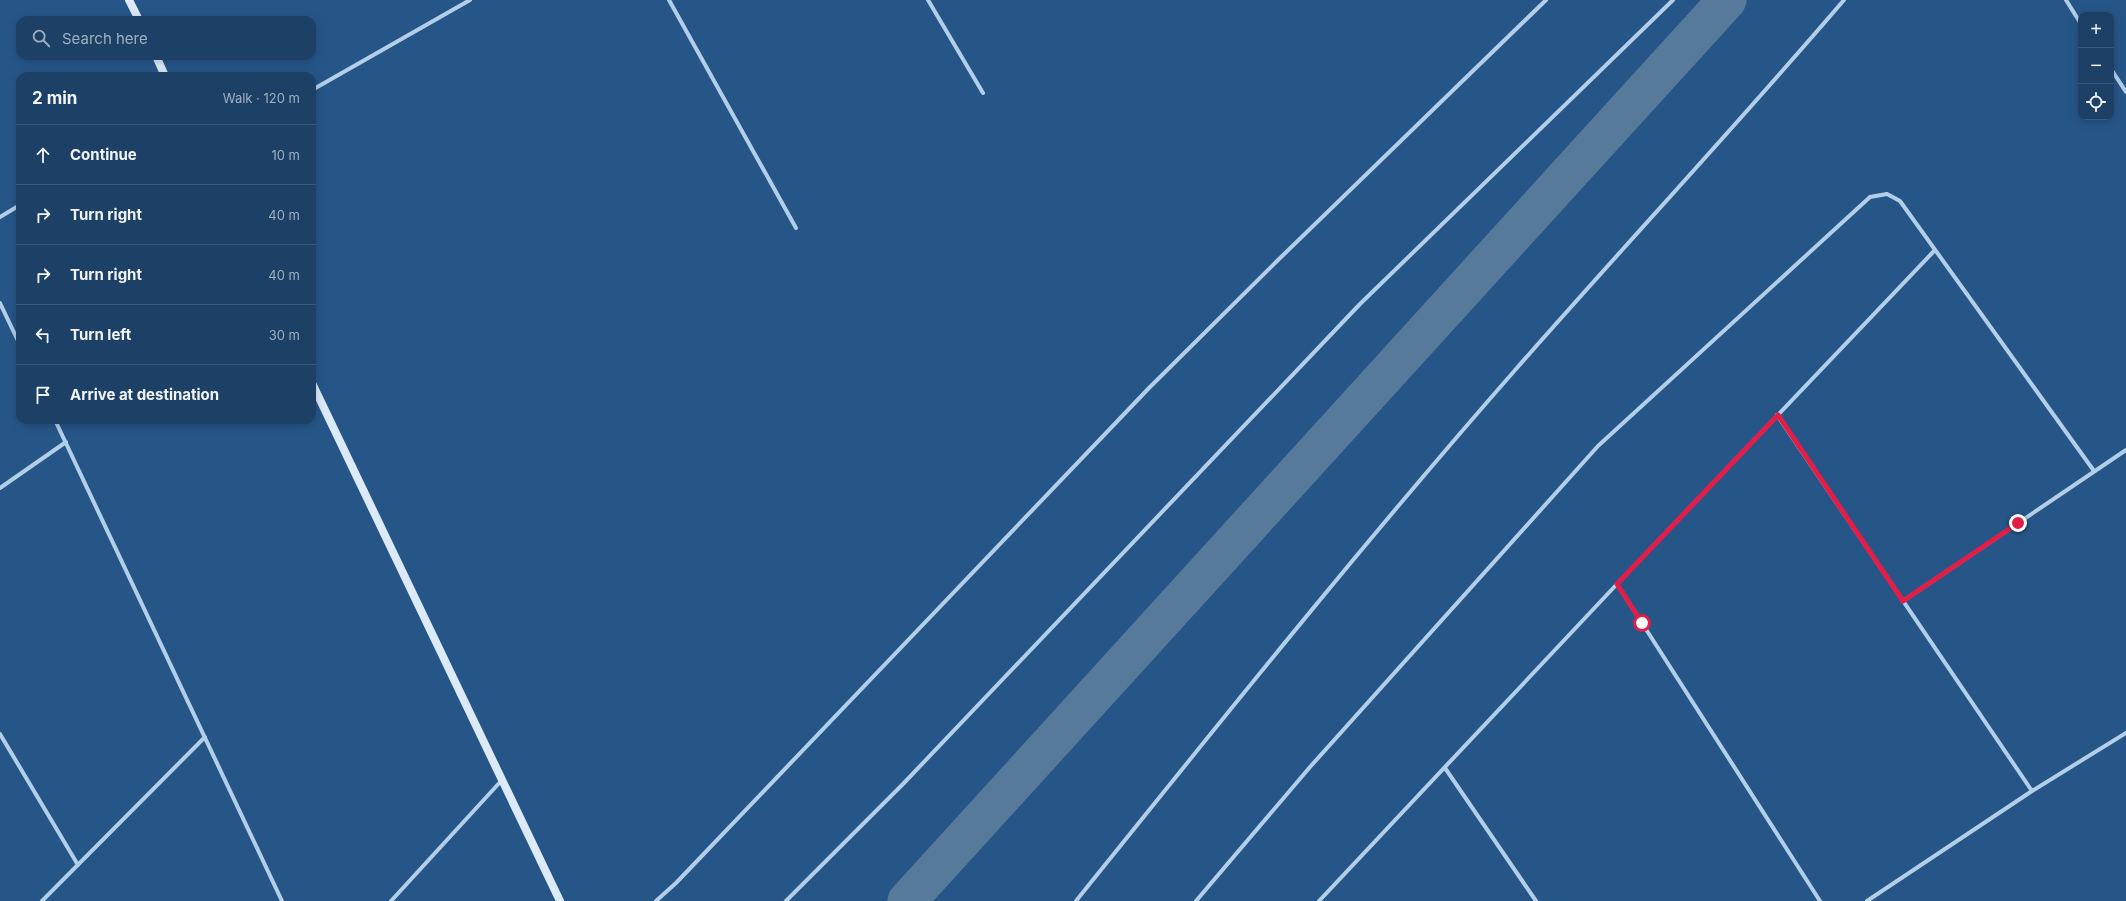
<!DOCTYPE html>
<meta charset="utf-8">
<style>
:root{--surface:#1c4066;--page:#294b6f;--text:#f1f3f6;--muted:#a0afbf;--line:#3a597a}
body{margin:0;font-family:Inter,sans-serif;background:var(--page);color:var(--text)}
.controls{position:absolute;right:12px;top:12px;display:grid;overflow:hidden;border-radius:8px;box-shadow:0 2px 10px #0003}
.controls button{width:36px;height:36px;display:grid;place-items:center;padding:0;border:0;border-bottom:1px solid var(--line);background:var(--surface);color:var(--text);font:20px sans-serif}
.stop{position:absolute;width:12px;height:12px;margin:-9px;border:3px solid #e11d48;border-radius:50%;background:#fff}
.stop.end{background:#e11d48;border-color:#fff;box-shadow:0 1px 4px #0008}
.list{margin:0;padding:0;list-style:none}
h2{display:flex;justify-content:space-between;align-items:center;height:52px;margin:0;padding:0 16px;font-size:17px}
h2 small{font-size:13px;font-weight:400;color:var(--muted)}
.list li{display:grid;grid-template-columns:26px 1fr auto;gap:12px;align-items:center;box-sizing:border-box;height:60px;padding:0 16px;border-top:1px solid var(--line)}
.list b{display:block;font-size:15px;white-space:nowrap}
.list em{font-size:13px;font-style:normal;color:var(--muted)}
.icon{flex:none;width:22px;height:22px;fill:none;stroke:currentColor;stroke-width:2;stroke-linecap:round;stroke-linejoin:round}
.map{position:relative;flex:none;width:2126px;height:901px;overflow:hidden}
.search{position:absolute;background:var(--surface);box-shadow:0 2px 10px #0003;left:16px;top:16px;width:300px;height:44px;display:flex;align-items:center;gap:10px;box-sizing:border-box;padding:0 14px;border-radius:12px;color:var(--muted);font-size:15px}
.panel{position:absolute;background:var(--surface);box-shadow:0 2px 10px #0003;left:16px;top:72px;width:300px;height:352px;border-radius:12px}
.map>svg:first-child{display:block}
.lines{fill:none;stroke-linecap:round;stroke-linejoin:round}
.canal{stroke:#57799a;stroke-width:39}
.street{stroke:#b2cee9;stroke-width:4}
.secondary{stroke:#dceaf8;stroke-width:8}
.route{stroke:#e11d48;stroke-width:5}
</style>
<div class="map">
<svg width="2126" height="901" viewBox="0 0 2126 901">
<rect width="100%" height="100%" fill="#265688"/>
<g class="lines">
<path class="canal" d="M907,901l820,-901"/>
<path class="street" d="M669,0l127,228
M928,0l55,93
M2066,0l15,24
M2111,69l15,23
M312,90l158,-90
M0,217l20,-12
M0,303l20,42
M1777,415l255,376
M55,420l227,481
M0,488l66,-46
M1617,584l203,317
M1903,601l223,-151
M0,734l78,131
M1445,768l91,133
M42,901l163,-164
M391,901l111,-121
M656,901l20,-18 473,-495 128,-127 269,-261
M786,901l117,-117 457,-480 313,-304
M1076,901c144,-179 288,-359 440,-532 108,-123 221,-244 328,-369
M1196,901l114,-134 288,-321 272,-249 17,-3 13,7 194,270
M1319,901l298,-317 318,-334
M1867,901l165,-110 94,-58"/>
<path class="secondary" d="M129,0l10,20
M156,56l9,20
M312,383l248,518"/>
</g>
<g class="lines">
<path class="route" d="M1642,623l-25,-39 161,-169 125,186 115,-78"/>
</g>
</svg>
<div class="controls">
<button>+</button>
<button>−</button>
<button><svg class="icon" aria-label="locate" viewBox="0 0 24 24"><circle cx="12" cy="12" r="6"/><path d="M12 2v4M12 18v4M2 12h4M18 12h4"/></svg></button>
</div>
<div class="stop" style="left:1642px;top:623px"></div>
<div class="stop end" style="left:2018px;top:523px"></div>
<div class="search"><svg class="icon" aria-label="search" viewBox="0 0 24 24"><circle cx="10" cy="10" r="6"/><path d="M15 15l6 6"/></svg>Search here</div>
<section class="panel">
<h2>2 min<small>Walk · 120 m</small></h2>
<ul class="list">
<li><svg class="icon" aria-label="ahead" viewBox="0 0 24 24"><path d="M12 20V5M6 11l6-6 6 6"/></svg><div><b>Continue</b></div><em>10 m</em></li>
<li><svg class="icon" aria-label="right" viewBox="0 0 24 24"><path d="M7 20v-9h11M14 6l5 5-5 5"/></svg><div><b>Turn right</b></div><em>40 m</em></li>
<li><svg class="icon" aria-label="right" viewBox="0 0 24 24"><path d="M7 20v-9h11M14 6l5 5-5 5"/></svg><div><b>Turn right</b></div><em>40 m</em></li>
<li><svg class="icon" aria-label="left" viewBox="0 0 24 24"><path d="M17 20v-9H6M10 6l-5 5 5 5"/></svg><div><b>Turn left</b></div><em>30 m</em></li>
<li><svg class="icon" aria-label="arrive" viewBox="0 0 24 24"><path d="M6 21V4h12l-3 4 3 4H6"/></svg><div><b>Arrive at destination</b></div></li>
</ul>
</section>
</div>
